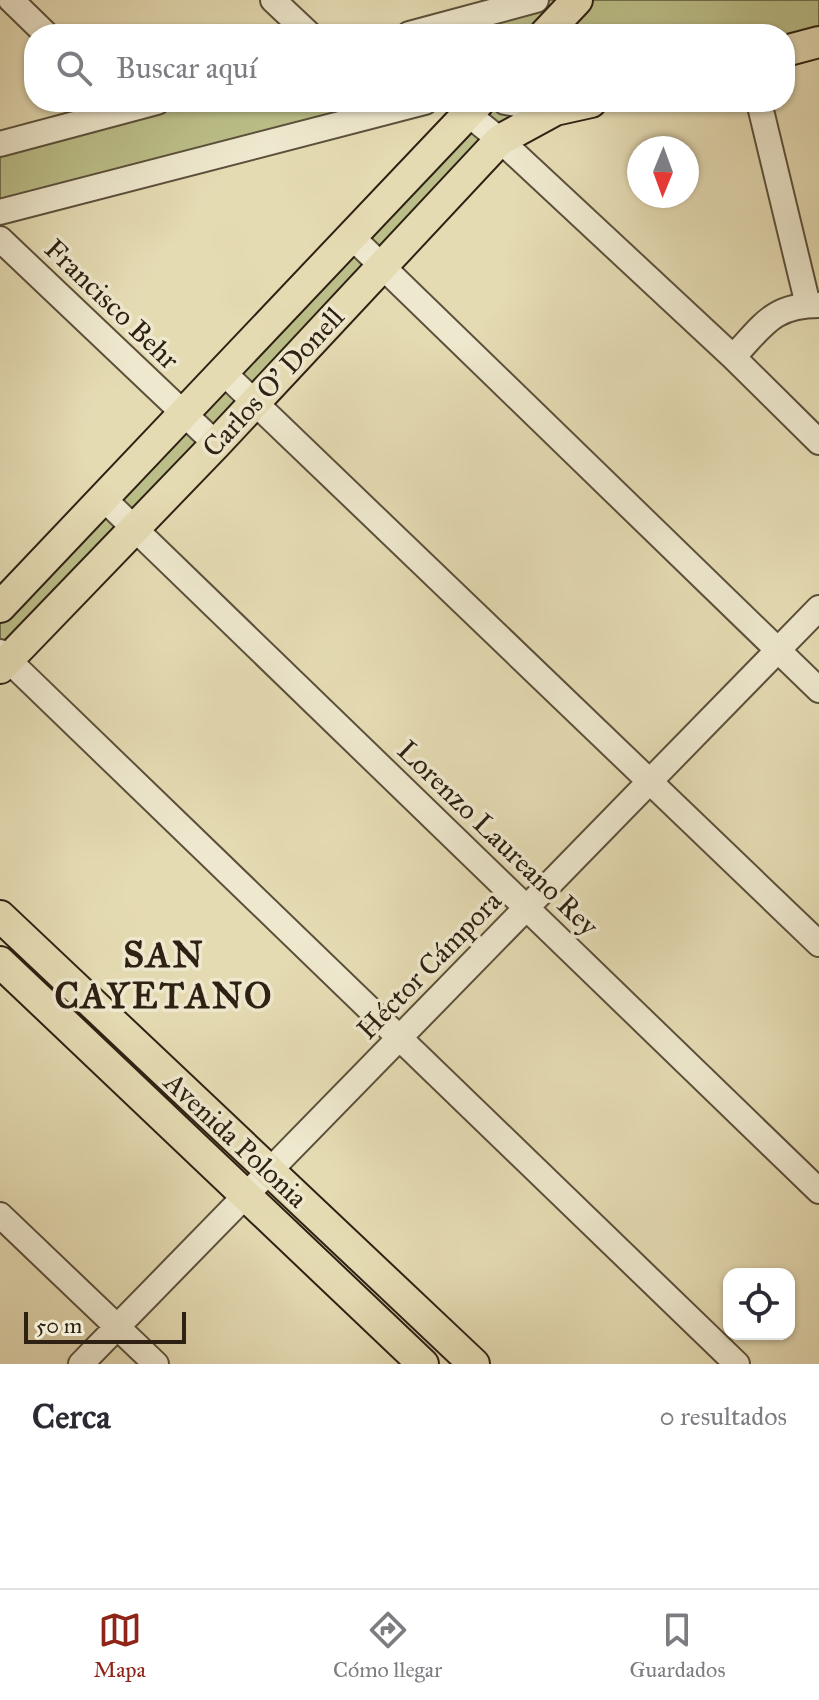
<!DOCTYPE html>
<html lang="es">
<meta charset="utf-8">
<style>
:root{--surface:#fff;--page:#f2f2f3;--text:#2b2b33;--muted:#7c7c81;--line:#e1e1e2;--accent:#8f2418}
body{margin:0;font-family:"IM FELL Great Primer",serif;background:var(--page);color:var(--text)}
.controls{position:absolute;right:24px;bottom:24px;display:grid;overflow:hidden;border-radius:16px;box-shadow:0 2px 6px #0004}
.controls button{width:72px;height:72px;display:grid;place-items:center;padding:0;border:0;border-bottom:2px solid var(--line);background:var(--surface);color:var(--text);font:40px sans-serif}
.compass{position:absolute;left:627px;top:136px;width:72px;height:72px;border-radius:50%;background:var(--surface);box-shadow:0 2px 6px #0004;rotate:181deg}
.scale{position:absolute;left:24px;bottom:20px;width:162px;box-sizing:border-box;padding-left:8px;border:4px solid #2e2113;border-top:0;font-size:22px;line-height:28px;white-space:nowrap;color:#2e2113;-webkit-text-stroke:6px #eee8ce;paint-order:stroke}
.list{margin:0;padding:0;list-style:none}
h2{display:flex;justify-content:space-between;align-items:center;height:104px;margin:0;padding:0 32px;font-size:34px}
h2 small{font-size:26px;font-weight:400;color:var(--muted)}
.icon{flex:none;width:44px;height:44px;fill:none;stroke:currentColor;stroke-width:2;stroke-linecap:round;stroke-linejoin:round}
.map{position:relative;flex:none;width:819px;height:1364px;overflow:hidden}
.search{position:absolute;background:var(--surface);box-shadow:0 2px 6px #0004;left:24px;right:24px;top:24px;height:88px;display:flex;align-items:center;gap:20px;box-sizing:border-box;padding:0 28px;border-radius:32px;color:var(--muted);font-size:30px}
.sheet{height:224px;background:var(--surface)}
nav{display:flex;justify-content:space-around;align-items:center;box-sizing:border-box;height:112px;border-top:2px solid var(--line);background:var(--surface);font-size:22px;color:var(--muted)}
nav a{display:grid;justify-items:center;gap:4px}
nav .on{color:var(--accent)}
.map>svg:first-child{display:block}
.green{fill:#bbbe88;stroke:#74704e;stroke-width:2}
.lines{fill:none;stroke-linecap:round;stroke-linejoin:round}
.minor-casing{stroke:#5c503b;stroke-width:28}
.major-casing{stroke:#2e2113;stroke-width:34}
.minor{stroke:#eee8ce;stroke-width:24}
.major{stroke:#e5dbb3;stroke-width:30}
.labels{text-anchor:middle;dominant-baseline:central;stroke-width:7;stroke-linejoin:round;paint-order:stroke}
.street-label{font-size:28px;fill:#2e2113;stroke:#eee8ce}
.district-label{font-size:36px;font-weight:bold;letter-spacing:2px;fill:#2e2113;stroke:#eee8ce}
</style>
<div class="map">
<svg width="819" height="1364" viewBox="0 0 819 1364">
<rect width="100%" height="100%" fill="#e5dbb3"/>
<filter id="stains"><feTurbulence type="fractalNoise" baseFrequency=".0025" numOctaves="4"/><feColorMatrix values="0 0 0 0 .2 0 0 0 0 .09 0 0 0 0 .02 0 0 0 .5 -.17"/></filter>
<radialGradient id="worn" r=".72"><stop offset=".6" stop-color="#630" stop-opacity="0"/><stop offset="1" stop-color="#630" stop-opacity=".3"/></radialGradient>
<path class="green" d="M536,0h283v42l-34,9v-17h-376z
M157,102h268l-425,110v-68z
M479,102h112l-58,18 -533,548v-61z"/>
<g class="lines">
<g class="minor-casing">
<path id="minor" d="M11,0l35,34
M273,0l36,34
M409,34l127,-34
M505,102l50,8
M759,102l49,203
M468,114l32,26 233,217 86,85
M0,144l157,-42
M0,212l425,-110
M351,236l468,454
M0,239l216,205
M733,357c30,-31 39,-52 86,-52
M223,372l596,572
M103,498l716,693
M0,652l737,712
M0,1215l156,149
M81,1364l738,-756"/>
</g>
<g class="major-casing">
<path id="major" d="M545,34l32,-34
M785,51l34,-9
M0,607l479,-505
M0,668l216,-224 284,-304 55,-30 36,-8
M0,916l474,448
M0,962l423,402"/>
</g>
<use href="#minor" class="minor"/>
<use href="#major" class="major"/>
</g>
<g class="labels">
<g class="street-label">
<text transform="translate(112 304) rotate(44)">Francisco Behr</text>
<text transform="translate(273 382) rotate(-47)">Carlos O' Donell</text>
<text transform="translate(498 838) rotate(44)">Lorenzo Laureano Rey</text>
<text transform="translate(429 965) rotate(-46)">Héctor Cámpora</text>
<text transform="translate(236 1140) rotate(43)">Avenida Polonia</text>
</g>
<g class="district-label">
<text x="164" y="955">SAN<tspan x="164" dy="41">CAYETANO</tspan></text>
</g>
</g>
<rect width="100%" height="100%" filter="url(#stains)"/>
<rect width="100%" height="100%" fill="url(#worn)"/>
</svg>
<div class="controls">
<button><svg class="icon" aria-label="locate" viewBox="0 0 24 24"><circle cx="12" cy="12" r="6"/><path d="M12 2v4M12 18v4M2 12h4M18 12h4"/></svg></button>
</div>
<svg class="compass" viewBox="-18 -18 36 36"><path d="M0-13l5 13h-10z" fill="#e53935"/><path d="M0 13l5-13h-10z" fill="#7c7c81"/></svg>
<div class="scale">50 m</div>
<div class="search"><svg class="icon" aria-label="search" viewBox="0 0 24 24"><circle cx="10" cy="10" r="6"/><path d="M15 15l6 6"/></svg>Buscar aquí</div>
</div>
<section class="sheet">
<h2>Cerca<small>0 resultados</small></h2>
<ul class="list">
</ul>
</section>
<nav>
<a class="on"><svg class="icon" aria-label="map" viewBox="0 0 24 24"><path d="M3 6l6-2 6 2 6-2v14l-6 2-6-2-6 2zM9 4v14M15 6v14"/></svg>Mapa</a>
<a><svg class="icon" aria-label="directions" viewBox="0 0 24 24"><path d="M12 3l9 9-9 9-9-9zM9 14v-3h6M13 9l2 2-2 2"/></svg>Cómo llegar</a>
<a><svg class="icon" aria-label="saved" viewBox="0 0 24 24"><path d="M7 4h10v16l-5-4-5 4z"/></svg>Guardados</a>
</nav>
